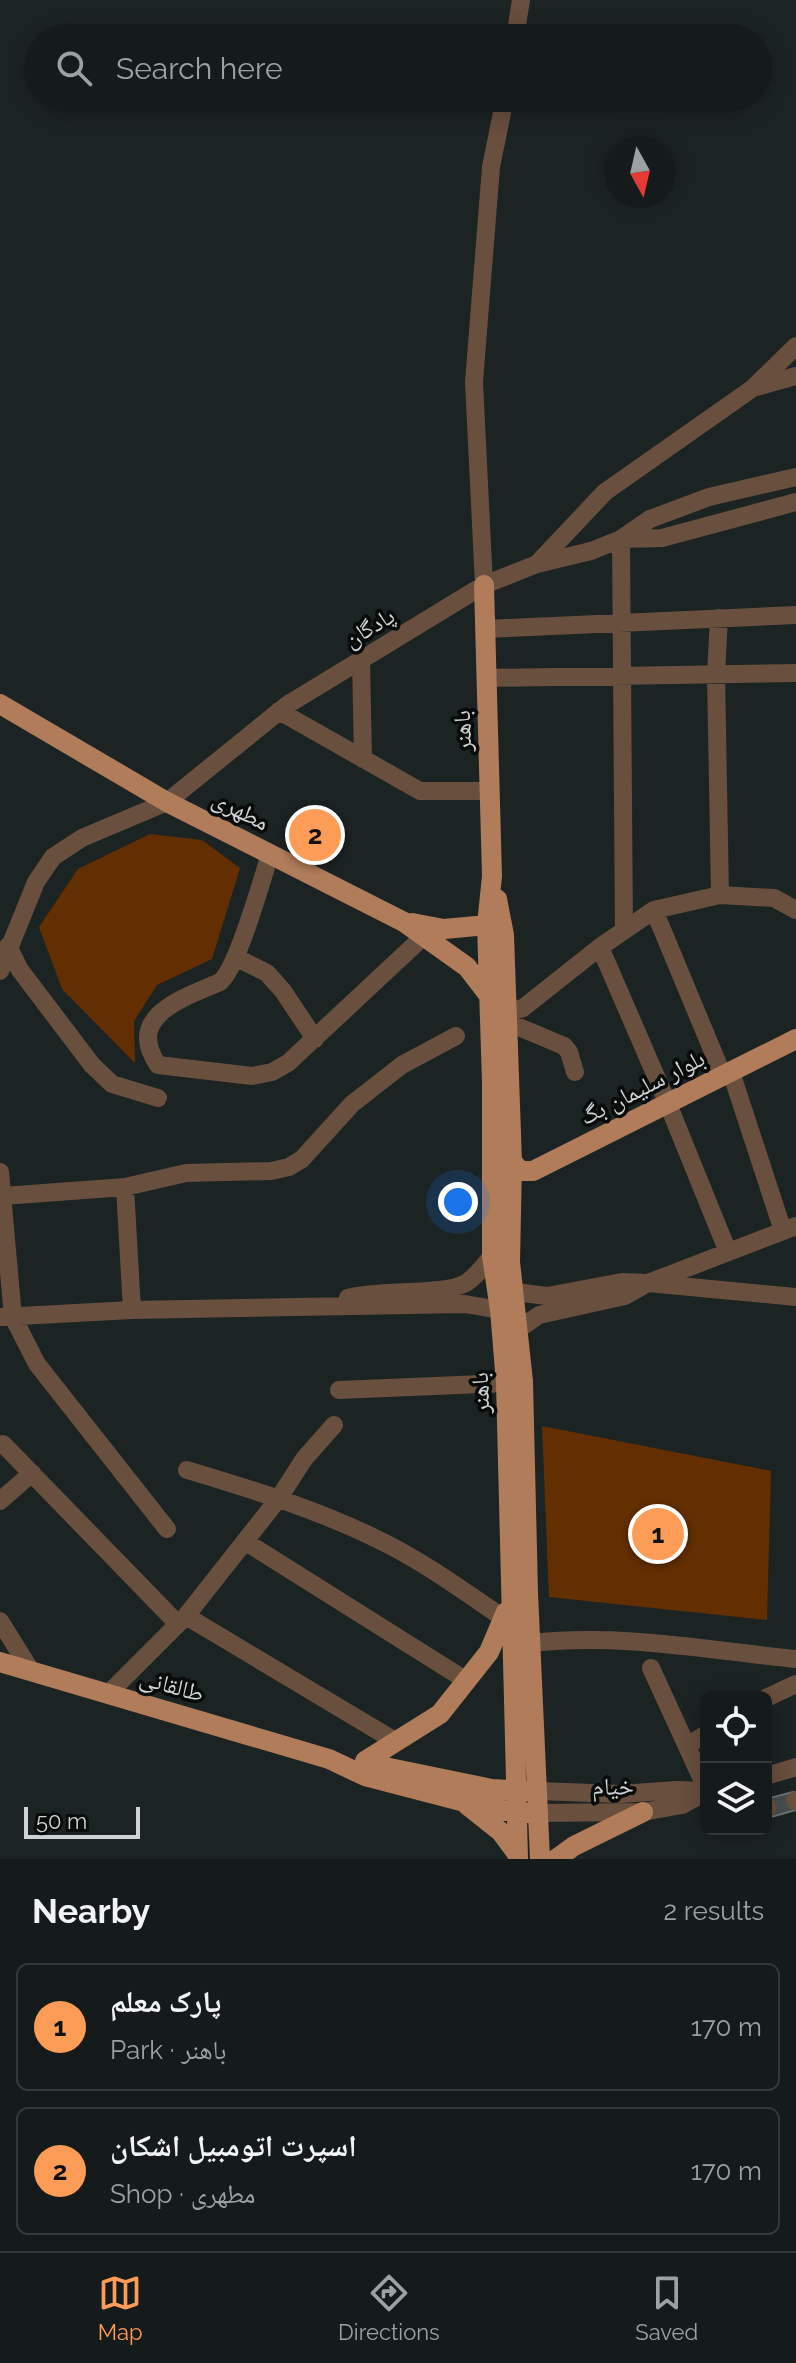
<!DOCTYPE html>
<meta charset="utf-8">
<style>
:root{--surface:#151a1a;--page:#222727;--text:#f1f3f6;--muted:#9da1a2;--line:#343839;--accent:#fd9c56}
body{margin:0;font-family:Raleway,"Noto Naskh Arabic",sans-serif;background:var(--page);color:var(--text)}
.controls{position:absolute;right:24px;bottom:24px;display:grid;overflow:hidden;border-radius:12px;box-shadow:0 4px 20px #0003}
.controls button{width:72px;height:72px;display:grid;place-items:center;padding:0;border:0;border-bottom:2px solid var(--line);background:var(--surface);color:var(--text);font:40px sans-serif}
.compass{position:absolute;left:604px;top:136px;width:72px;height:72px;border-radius:50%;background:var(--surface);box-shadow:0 4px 20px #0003;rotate:172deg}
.scale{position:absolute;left:24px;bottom:20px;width:116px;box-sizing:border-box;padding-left:8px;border:4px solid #cfd3d3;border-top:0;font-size:22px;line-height:28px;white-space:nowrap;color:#cfd3d3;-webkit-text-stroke:6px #090b0b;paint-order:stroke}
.you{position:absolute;left:458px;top:1202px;width:28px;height:28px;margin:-20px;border:6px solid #fff;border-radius:50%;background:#1a73e8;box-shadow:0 0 0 12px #1a73e833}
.badge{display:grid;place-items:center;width:52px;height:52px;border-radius:50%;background:var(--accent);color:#111;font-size:26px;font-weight:700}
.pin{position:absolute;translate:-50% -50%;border:4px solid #fff;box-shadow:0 2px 8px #0006}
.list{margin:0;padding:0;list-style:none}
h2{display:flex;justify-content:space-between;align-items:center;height:104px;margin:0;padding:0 32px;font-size:34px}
h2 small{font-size:26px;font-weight:400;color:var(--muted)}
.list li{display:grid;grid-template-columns:52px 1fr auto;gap:24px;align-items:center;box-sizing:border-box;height:128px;margin:0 16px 16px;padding:0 16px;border:2px solid var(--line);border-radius:12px}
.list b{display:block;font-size:30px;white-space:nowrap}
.list p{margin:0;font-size:26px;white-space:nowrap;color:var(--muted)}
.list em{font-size:26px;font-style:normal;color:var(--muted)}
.icon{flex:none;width:44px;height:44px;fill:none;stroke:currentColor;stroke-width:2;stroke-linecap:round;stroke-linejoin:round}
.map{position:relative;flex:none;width:796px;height:1859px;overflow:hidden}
.search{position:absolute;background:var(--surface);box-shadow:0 4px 20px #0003;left:24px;right:24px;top:24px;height:88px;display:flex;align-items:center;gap:20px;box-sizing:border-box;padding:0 28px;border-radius:44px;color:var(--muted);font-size:30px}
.sheet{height:392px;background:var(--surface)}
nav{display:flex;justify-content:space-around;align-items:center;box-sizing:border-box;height:112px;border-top:2px solid var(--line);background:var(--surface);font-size:22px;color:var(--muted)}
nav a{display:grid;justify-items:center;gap:4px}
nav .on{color:var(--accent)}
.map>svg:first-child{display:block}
.green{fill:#642f00}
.building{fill:#464d4d;stroke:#697070;stroke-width:2}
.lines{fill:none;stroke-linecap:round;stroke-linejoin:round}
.minor{stroke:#684f3e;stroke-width:18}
.major{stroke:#b07c59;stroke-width:20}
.labels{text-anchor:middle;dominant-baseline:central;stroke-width:7;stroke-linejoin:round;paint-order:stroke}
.street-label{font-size:24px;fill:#cfd3d3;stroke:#090b0b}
</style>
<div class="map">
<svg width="796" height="1859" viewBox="0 0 796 1859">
<rect width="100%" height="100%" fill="#1c2323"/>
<path class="green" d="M150,834l52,6 38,28 -28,91 -55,26 -23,36 1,42 -73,-74 -23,-62 39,-58z
M542,1426l229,45 -4,149 -218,-23z"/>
<path class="building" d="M793,1792l3,18 -25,7 -5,-18z"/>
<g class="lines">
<path class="minor" d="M515,38l6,-38
M756,387l40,-11
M621,539l3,391
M621,539l41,-1 134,-36
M537,564l68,-72 148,-104 43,-42
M484,585l-10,-203 17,-215 14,-69
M719,618l-3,56 4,221
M485,629l311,-14
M361,659l2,100
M486,678l310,-5
M279,711l141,80h70
M270,854c-8,26 -33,115 -50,128 -34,15 -96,33 -62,83l94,11 20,-4 16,-9 136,-127
M654,910l69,166
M8,946l12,24 72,95 20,19 46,14
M600,947l68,157 60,148
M235,957l32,16 16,18 32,48
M0,971l36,-89 17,-25 29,-19 85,-36 120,-97 197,-120 53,-21 54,-13 30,-12 29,-20 59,-22 87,-20
M506,1013l17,-5 77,-61 54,-37 66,-15 54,3 22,12
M507,1022l57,24 5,6 6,20
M731,1072l52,159
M0,1172l13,145 24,47 130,165
M125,1187l7,123
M3,1196l122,-9 61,-14 85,-2 18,-4 13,-8 50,-55 50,-39 54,-29
M515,1292l32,4 75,-14 26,1 148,14
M348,1298c32,-9 95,-2 118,-15 11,-7 18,-18 26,-27
M0,1317l132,-7 333,-6 35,6
M519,1329l20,-14 86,-19 23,-13 148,-57
M339,1390l167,-7
M3,1444l175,180
M187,1470c67,20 135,41 198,73 42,21 81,50 120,76
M0,1501l32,-28
M246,1542l221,139
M186,1616l209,125
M0,1621l31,50
M531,1643c90,-10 176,7 265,16
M651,1668l55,120
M108,1694l78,-78 93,-118 25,-39 30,-34
M766,1698l30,-14
M687,1746l19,-12
M766,1776l30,-9
M536,1791l85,3 56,-4 29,1
M795,1801l1,-1
M766,1807h2
M537,1813l106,-1 39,-7 24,-13"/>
<path class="major" d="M484,585l8,291 -5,49 5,158v173l8,54 6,73 12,476
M0,704l167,98 237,120 63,45 23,30
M497,899l7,36 8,227 -2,100 13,119 5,212 12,266
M412,923l32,6 43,-4 11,4
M512,1162l9,9h12l263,-132
M0,1662l329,97 36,17 96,25 56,12h13
M365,1761l75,-47 49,-62 17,-40
M380,1766l112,23 38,2
M467,1805l34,27 17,23
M556,1859l18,-13 69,-34"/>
</g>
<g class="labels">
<g class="street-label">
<text transform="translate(369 627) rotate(-31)">پادگان</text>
<text transform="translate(462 731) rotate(-92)">باهنر</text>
<text transform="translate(241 810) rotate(27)">مطهری</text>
<text transform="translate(642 1087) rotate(-27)">بلوار سلیمان بگ</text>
<text transform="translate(480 1393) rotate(-92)">باهنر</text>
<text transform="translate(172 1685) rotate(16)">طالقانی</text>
<text transform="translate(613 1786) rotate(-1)">خیام</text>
</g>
</g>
</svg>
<div class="controls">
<button><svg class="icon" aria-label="locate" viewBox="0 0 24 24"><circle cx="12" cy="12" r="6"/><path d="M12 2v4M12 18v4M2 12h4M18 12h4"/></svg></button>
<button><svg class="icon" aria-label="layers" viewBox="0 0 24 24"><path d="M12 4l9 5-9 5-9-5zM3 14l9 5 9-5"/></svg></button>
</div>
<svg class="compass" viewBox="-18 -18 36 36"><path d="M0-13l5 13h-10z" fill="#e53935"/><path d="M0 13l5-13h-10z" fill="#9da1a2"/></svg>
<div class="scale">50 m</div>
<div class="you"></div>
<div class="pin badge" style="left:658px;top:1534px">1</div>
<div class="pin badge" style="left:315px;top:835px">2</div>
<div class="search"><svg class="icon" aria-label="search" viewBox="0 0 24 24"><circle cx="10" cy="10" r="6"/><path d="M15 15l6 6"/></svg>Search here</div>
</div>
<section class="sheet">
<h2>Nearby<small>2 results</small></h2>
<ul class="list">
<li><span class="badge">1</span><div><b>پارک معلم</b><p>Park · باهنر</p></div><em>170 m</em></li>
<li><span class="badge">2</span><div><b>اسپرت اتومبیل اشکان</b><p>Shop · مطهری</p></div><em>170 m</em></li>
</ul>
</section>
<nav>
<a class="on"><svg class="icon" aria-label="map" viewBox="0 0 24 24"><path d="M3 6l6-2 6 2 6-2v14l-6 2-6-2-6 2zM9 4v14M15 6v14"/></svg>Map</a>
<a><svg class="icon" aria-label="directions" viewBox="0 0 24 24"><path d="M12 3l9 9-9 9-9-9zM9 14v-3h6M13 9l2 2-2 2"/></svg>Directions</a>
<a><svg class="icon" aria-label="saved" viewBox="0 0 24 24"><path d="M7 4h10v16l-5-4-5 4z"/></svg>Saved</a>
</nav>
